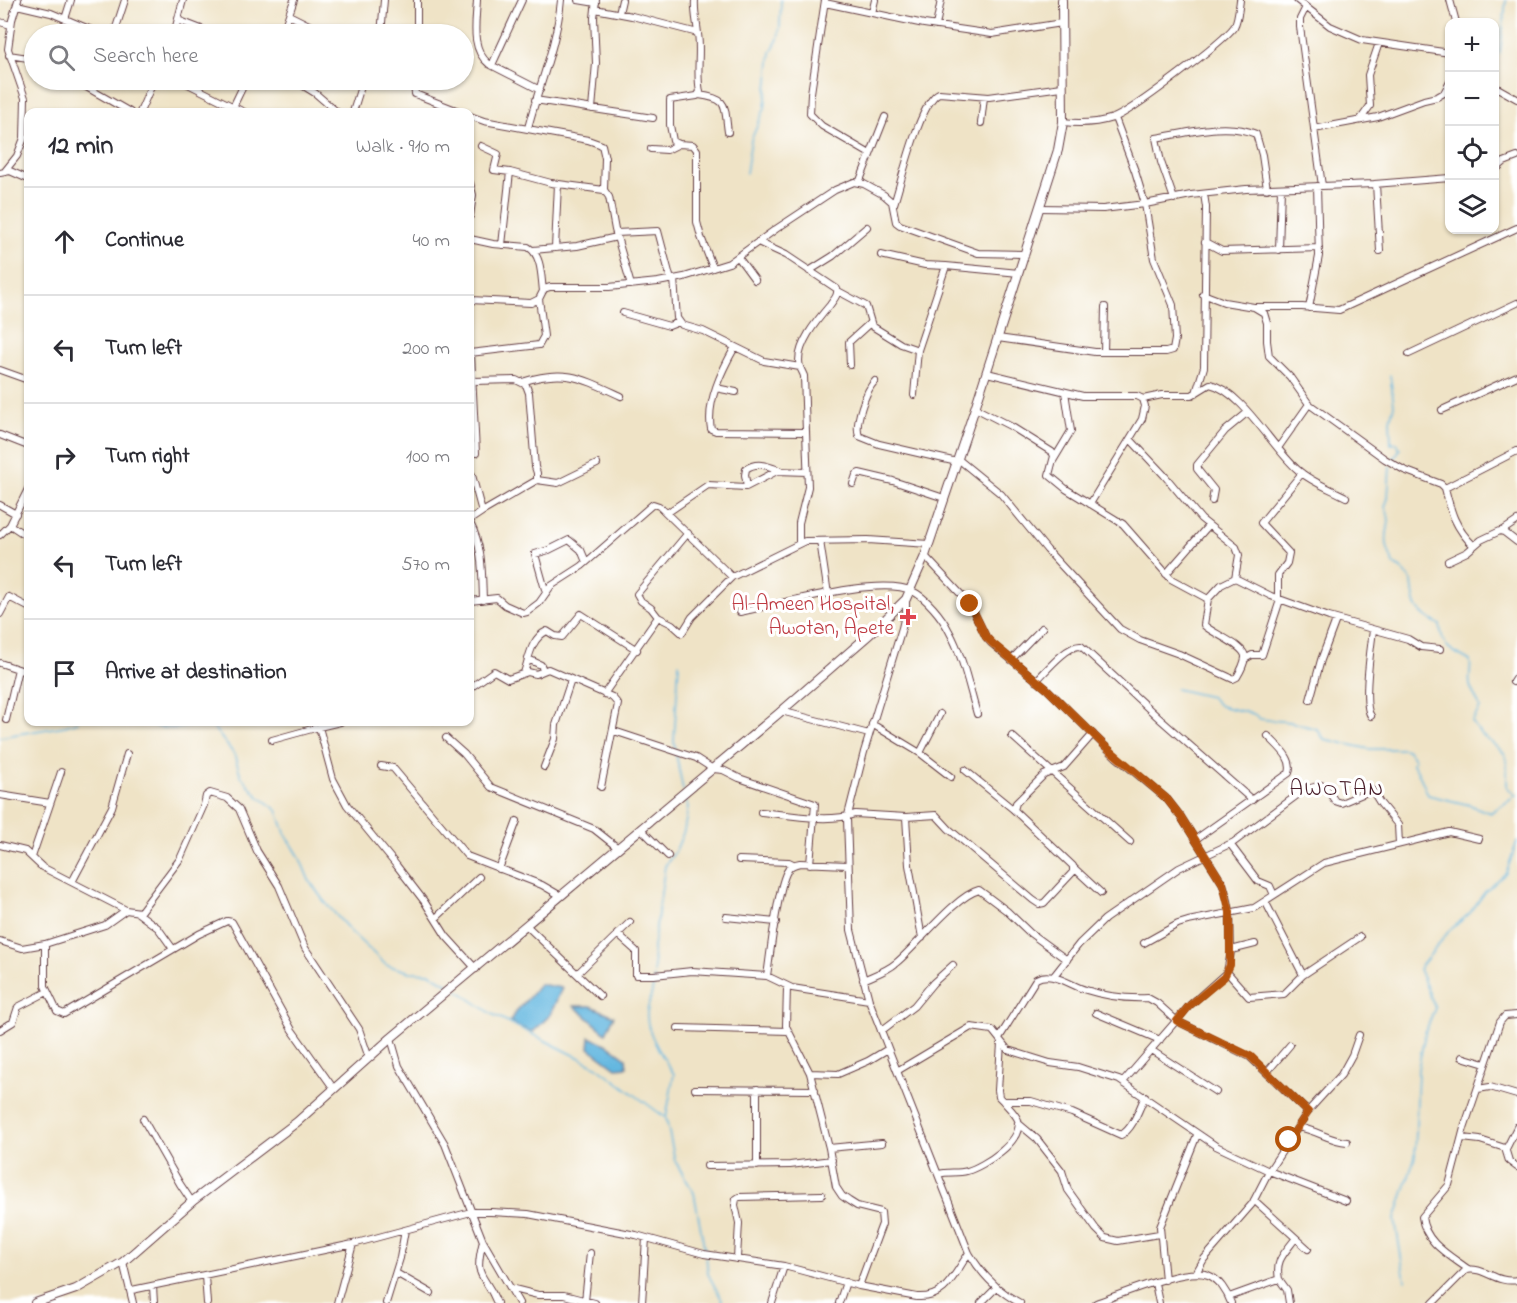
<!DOCTYPE html>
<meta charset="utf-8">
<style>
:root{--surface:#fff;--page:#f7f7f7;--text:#2b2b33;--muted:#7c7c81;--line:#e1e1e2}
body{margin:0;font-family:"Indie Flower",sans-serif;background:var(--page);color:var(--text)}
.controls{position:absolute;right:18px;top:18px;display:grid;overflow:hidden;border-radius:12px;box-shadow:0 2px 4px #0004}
.controls button{width:54px;height:54px;display:grid;place-items:center;padding:0;border:0;border-bottom:2px solid var(--line);background:var(--surface);color:var(--text);font:30px sans-serif}
.stop{position:absolute;width:18px;height:18px;margin:-14px;border:4px solid #b45309;border-radius:50%;background:#fff}
.stop.end{background:#b45309;border-color:#fff;box-shadow:0 2px 6px #0008}
.list{margin:0;padding:0;list-style:none}
h2{display:flex;justify-content:space-between;align-items:center;height:78px;margin:0;padding:0 24px;font-size:26px}
h2 small{font-size:20px;font-weight:400;color:var(--muted)}
.list li{display:grid;grid-template-columns:39px 1fr auto;gap:18px;align-items:center;box-sizing:border-box;height:108px;padding:0 24px;border-top:2px solid var(--line)}
.list b{display:block;font-size:22px;white-space:nowrap}
.list em{font-size:20px;font-style:normal;color:var(--muted)}
.icon{flex:none;width:33px;height:33px;fill:none;stroke:currentColor;stroke-width:2;stroke-linecap:round;stroke-linejoin:round}
.map{position:relative;flex:none;width:1517px;height:1303px;overflow:hidden}
.search{position:absolute;background:var(--surface);box-shadow:0 2px 4px #0004;left:24px;top:24px;width:450px;height:66px;display:flex;align-items:center;gap:15px;box-sizing:border-box;padding:0 21px;border-radius:33px;color:var(--muted);font-size:22px}
.panel{position:absolute;background:var(--surface);box-shadow:0 2px 4px #0004;left:24px;top:108px;width:450px;height:618px;border-radius:12px}
.map>svg:first-child{display:block}
.water{fill:#64b7e0;stroke:#576b86;stroke-width:1.5}
.lines{fill:none;stroke-linecap:round;stroke-linejoin:round}
.stream{stroke:#64b7e0;stroke-width:1.5}
.street-casing{stroke:#633c42;stroke-width:8}
.secondary-casing{stroke:#633c42;stroke-width:10}
.street{stroke:#fff;stroke-width:6}
.secondary{stroke:#fff;stroke-width:8}
.route{stroke:#b45309;stroke-width:8}
.health-dot{fill:#e0444e;stroke:#fff;stroke-width:2}
.labels{text-anchor:middle;dominant-baseline:central;stroke-width:6;stroke-linejoin:round;paint-order:stroke}
.health-label{font-size:21px;fill:#be3a42;stroke:#fff;text-anchor:end}
.neighbourhood-label{font-size:22px;letter-spacing:1.5px;fill:#4a1f2b;stroke:#fff}
</style>
<div class="map">
<svg width="1517" height="1303" viewBox="0 0 1517 1303">
<rect width="100%" height="100%" fill="#fff"/>
<filter id="ink" filterUnits="userSpaceOnUse"><feTurbulence type="fractalNoise" baseFrequency=".0167" numOctaves="2"/><feDisplacementMap in="SourceGraphic" scale="12" xChannelSelector="R" yChannelSelector="G"/><feConvolveMatrix kernelMatrix="1 2 1 2 8 2 1 2 1" color-interpolation-filters="sRGB"/></filter>
<filter id="wash" filterUnits="userSpaceOnUse"><feTurbulence type="fractalNoise" baseFrequency=".008" numOctaves="4" result="noise"/><feDisplacementMap in="SourceGraphic" scale="24" xChannelSelector="R" yChannelSelector="G"/><feGaussianBlur stdDeviation="1.35" result="paint"/><feColorMatrix in="noise" values="0 0 0 0 0 0 0 0 0 0 0 0 0 0 0 0 0 1.4 0 .05"/><feComposite in="paint" operator="in"/></filter>
<g filter="url(#wash)">
<rect width="100%" height="100%" fill="#efe3c6"/>
<path class="water" d="M539,984l23,4 -12,27 -17,17 -14,-5 -9,-6c9,-16 21,-23 29,-37z
M574,1006h17l23,10 -8,17z
M590,1037l18,8 18,13 1,9 -11,1 -27,-20z"/>
<g class="lines">
<path class="stream" d="M1500,53l6,-53
M746,173l5,-33 14,-32 6,-56 7,-13 2,-13 1,-26
M1390,375l4,30 -4,15 1,24 5,-1 4,6 -7,11
M1390,466l-2,32 -3,9c9,17 -1,22 2,38 1,7 5,12 6,19l8,4 11,14c3,26 3,30 28,43 3,25 10,24 30,36 2,8 -2,16 0,24 2,9 8,14 10,23l-8,14 8,11 25,21 2,6v27l7,7
M1176,689l35,8 9,9 34,8 6,5 30,3 27,7 7,10 45,10h35l5,2 6,9 -3,3c6,7 12,22 16,32l42,10 20,8 20,-13 4,-5 3,1
M143,722c19,8 37,9 55,0
M209,722l25,32 7,22 17,20 19,14 8,23 14,23 10,24 14,20 29,33 34,32 24,7 19,1 21,12
M0,737l65,-11 13,-4
M675,749l-1,-8 5,-78
M676,754l7,36
M654,972l-1,-25 12,-81 11,-16 8,-19 4,-24 -3,-9
M654,977c0,15 -6,24 -7,37 -1,19 17,45 27,60l-8,44 9,43 19,32 11,58
M456,989l36,25 104,52 70,52
M706,1256l2,18 14,26 -1,3
M1405,1281l-10,-62 20,-62 3,-88 7,-36 10,-25 -16,-39 30,-38 21,-18 15,-21 21,-19 11,-31"/>
</g>
</g>
<g filter="url(#ink)">
<g class="lines">
<g class="street-casing">
<path id="street" d="M477,0c-1,22 -7,49 12,64l51,26
M578,0l18,3
M695,0c-1,12 2,22 3,34 3,19 -2,38 2,58l-3,4 -27,4v25l3,16 6,3 14,1 4,5v72l4,15 12,31
M825,0l-14,93 -1,21 12,12 48,28
M1297,0l33,26 32,14 88,13
M1450,0l6,22
M825,3l99,21 68,10 70,-11
M17,5l34,8 50,21
M1306,7l-6,12v8l22,159
M595,9l37,7 66,17
M619,13l3,-13
M872,13l3,-13
M289,15l38,19
M65,19l6,-19
M178,20l36,14
M0,22l11,3
M936,26l5,-26
M114,34l11,-34
M174,34l9,-34
M279,34l7,-11 8,-23
M381,34l3,-34
M417,34v-34
M9,55l25,4
M492,65l30,-65
M74,80l56,32
M180,80l64,32
M294,80l21,13 22,19
M415,80l-1,5 1,9 46,18
M1494,86l23,13
M699,95c30,4 25,10 29,37
M535,100l118,18
M233,107l13,-27
M592,109l4,-46 -2,-45 2,-18
M140,112l14,-32
M353,112l10,-32
M470,116l14,5 104,19 14,5 3,13 -1,32 5,7 6,33 16,55
M1360,120l10,-14 -2,-31 11,-32
M1063,122c16,2 34,1 50,-4 17,-5 110,-76 121,-91 4,-7 5,-19 6,-27
M981,123l3,-26
M528,128c11,-43 29,-83 33,-128
M1314,129l64,-12 46,-17 13,-3 7,-4 6,-11
M481,146l17,8 -4,16 16,2 -8,73
M651,149l16,1 12,-6
M5,171l12,-15 7,-18 1,-40 -17,-49 4,-29 6,-20
M1494,171l10,-9 13,-5
M510,172l41,11 53,7
M0,173l10,-2 18,8
M470,183l3,12 -3,21
M859,183l26,-66
M1376,184l4,67
M1174,199l-13,-37 -5,-24c31,-5 70,-17 100,-4l6,21 5,34
M894,204c7,-21 26,-103 45,-111l50,4 73,-10
M1040,208l63,1 42,-5 46,-9 55,-6 128,-5 76,-6
M616,233l42,-2 13,49
M470,239l23,5 35,3c14,8 13,29 15,44
M758,242l28,13 51,34c1,7 -3,10 -7,16 -12,14 -36,42 -30,62 1,3 3,6 4,9l4,111 -9,36v19
M1205,242l17,9 97,-3
M555,248l3,-64
M533,250l44,-4 40,-9
M1279,250l2,-62
M881,255l44,10 21,1
M738,257l17,23
M809,271l24,-15 34,-29
M674,279l3,39 5,7 21,6 61,30 36,6
M838,291l28,15 6,20 29,18 17,6
M1203,294l21,8 30,5 10,6 3,10v18l2,15 21,21 19,27 76,55 19,11 37,14 4,4c6,24 10,40 29,58
M470,300l61,3 8,-4 5,-10 6,-2h59l49,-5 26,-5 45,-14 47,-34 59,-39 19,-8 10,2 20,11 8,7 4,20 4,3 78,28 47,1
M1254,307h48l37,3 178,-82
M1309,308l10,-52 -2,-70
M623,313l46,13 10,-4
M998,338l97,14h71l7,-2 2,-11 -2,-34 -19,-46 -9,-55 -10,-33 -20,-53
M735,347c-13,23 -29,55 -24,82l5,2 89,1
M1104,352l1,-45
M470,353l69,-8 5,-9 -5,-37
M471,353l5,100
M1409,354l108,-51
M850,365l-1,-23 21,-19
M0,370l28,10
M987,373l96,23h54l6,3 2,7 -3,13 -52,85
M473,381l43,-1 10,5 3,8 6,74 2,6v7l-55,32
M875,381c-9,9 -21,43 -16,55l20,8 78,18
M522,382c43,-14 60,-4 99,14
M716,388l20,4
M1196,393l8,-26 2,-160 -2,-13
M914,395l4,-45 28,-84 73,7
M1143,399l19,-4h30l18,-11c32,7 63,65 88,86 13,12 33,19 48,27
M975,408l37,19 40,25 2,4 -5,19 17,14 57,35 48,55 37,20
M1442,410l75,-34
M0,435l28,11
M1131,440l33,35 37,44 35,28 3,8 -4,23
M1278,448l31,-44
M958,459l43,35 46,56 73,79 20,11 39,14 54,25 4,-2c3,-5 7,-13 8,-19 2,-12 -34,-25 -41,-33l4,-26 13,-14 14,-7 36,18 58,21 79,22 13,8 19,2
M1053,461l18,-30 -6,-39
M537,480l21,3 39,-19
M853,484l3,-9 3,-2 34,8 51,17
M747,486l-2,-11 1,-6c11,-8 22,-3 33,1
M1445,488l72,-37
M1212,501l2,-11 -17,-21v-4l28,-34 23,-19
M0,505l16,9
M667,513l41,-28 38,2 31,-16 30,1
M470,520l12,-8 -10,-37
M470,523c13,24 12,50 13,77
M10,525l18,12
M1502,531l15,-10
M688,533l-51,61 4,7 10,7 7,9 14,7 10,9 10,-16 40,-40
M0,535l10,-10 18,-36
M820,541l8,53
M925,556l45,48 16,33 5,6 56,46 69,68 51,42 14,18 42,67 5,17 2,11 1,40 -4,20 -38,34 -66,76
M1448,561l19,-9 14,-12 19,-9 4,1 13,10
M1166,574l42,-48
M546,593l-11,-39 14,-4 20,-10 12,10 5,12
M906,599v12l-4,17 -38,124 -17,67 4,111 18,70 100,253c13,22 28,38 51,50
M1278,599v-24l9,-12 2,-10 -28,-30 41,-50
M470,601l27,-3 8,7 18,8 4,-1 12,-9 12,-17 31,-20 71,-62 6,2 73,71 73,-36 63,-1 61,4
M740,612c38,-7 140,-37 172,-21 14,6 30,26 37,40 14,25 20,56 28,83
M0,614l9,-17 19,10
M528,659l13,6 2,5
M1245,659l7,-4h10l18,-55
M1011,660l31,-32
M0,663l18,6 -12,51
M18,669l10,4
M524,673c5,-15 7,-35 23,-42l8,5 7,1 19,-23 56,36
M1036,681c11,-11 31,-36 45,-35l80,74 91,80
M1513,682l4,-6
M470,688l24,-17 14,8 20,-7 8,2 12,-5 64,28 6,7 -17,83
M604,694l54,-77
M1310,700l11,-40 15,-40
M781,711l88,23
M1371,716c-9,-11 0,-69 2,-86
M340,722l-21,5 14,52 14,26 50,61 27,35 22,35 30,33
M872,724l48,29 31,24
M614,731l82,27 17,11 10,1 16,8 76,26 -5,60
M1012,736l118,106
M446,738l18,16 27,33 103,42 24,19
M272,740l47,-13
M920,753l20,-39
M381,766l12,2 74,88 75,29 19,11
M544,767l11,-28 1,-14 15,-45
M0,795l50,8
M1014,810l2,-7 28,-28 20,-8 29,-33
M761,812c28,3 67,11 94,2l51,3 30,-2 13,14 84,71 6,4 5,-1 29,-31v-6l-59,-56 -49,-40
M906,817l3,48 13,73
M641,829l27,27
M1196,839l93,-66c5,-15 -12,-27 -21,-37
M1230,844l28,37 12,5 4,9
M0,845l25,6 17,16 84,43
M32,857l29,-85
M739,860l50,2 4,2
M1073,867l28,26
M499,869l18,-48
M72,882l40,-75 15,-53
M1265,901l38,74
M138,913l20,15 15,21
M726,917l50,5
M436,918l43,-41
M527,926l73,70
M617,934l19,17v24h18l38,-4 75,5 25,12 77,12
M0,941l22,7 23,-4 60,-19 21,-15 14,2 40,-53 24,-54 2,-9 4,-3 17,5 12,11 18,42 22,35 26,62 54,81 10,29
M1144,943l34,-19 10,-3 66,-13 70,-45 125,-31 30,7
M45,944v42l12,25 7,3 135,-80 28,-13 5,1 60,108 42,59
M1231,950l24,-6
M1227,972l22,25 35,-3 19,-19 57,-38
M577,974l53,-52
M767,976c3,-20 11,-93 21,-106 2,-5 7,-6 12,-7l47,2
M1053,977l26,-33 26,-25 74,-51 55,-26 70,-52 17,-5 5,3 9,13 6,2 31,-13 8,13 18,22 1,19
M863,980c11,-5 24,-9 33,-17 21,-17 59,-67 83,-73l28,21 23,22 37,27
M787,987l-1,39 24,47 19,75 7,39 6,9 7,5 8,5 24,6 1,12 -23,62
M1096,1013l64,27
M678,1028l110,3
M0,1030l13,-8 5,-15 29,-15
M881,1031l33,-25 19,-23 20,-18
M391,1038l8,28 46,78 38,97 36,62
M999,1038l37,-59c16,-9 35,7 50,11 19,6 43,9 62,8l9,5 20,18 73,36 58,55
M1001,1043l-3,47 1,7 4,4h28l41,12 49,22c12,-6 18,-26 24,-39
M1151,1050l65,42
M1462,1057l23,7
M897,1071l74,-44 21,3 16,20 42,13 28,4 41,13 97,66 53,25 77,30
M1267,1072l23,-27
M810,1073l28,1 30,-13 20,-12
M695,1089l120,1
M1478,1089l12,-2 27,8
M143,1119l37,65 12,18
M1018,1123l19,16 25,32 6,19 28,39 9,9 13,3 41,-7
M1298,1127c18,3 32,14 49,15
M1462,1138l18,2 25,8 4,13 8,6
M829,1148l53,-5
M1506,1149l11,-22
M707,1166l83,-1 42,-5
M757,1166v-77
M939,1174c9,-3 18,0 28,-3 17,-5 57,-30 51,-51 -3,-7 -10,-13 -15,-19
M1254,1200l54,49
M483,1241c-10,40 1,30 14,62
M737,1258l2,-35 -4,-18 1,-6 3,-2 83,-2
M123,1262l10,41
M1468,1269c-19,-14 -43,-26 -46,-52l27,-32 15,-57 36,-106 5,-6 12,-1
M396,1273l35,20
M1196,1273l8,-14 48,-55 17,-33 40,-61 32,-35 11,-20 7,-20
M205,1276l2,27
M1279,1279c-4,-19 5,-25 16,-40
M1165,1280l-5,-53 37,-92
M1155,1283l4,20
M153,1286l1,17
M510,1288l28,7h26l31,8
M132,1290l221,-46 118,-32h20l37,2 108,21 68,19 80,12 75,20 58,11c29,2 37,-23 52,-44
M1229,1297l50,-18 8,11 2,13
M585,1301l5,-48
M337,1303l16,-59
M386,1303l14,-45 5,-28
M642,1303l4,-65
M772,1303l12,-37
M839,1303l7,-21
M981,1303l15,-15
M1096,1303c23,-8 91,-37 112,-28 11,4 19,17 23,28
M1433,1303l33,-33c18,-4 30,14 51,10"/>
</g>
<g class="secondary-casing">
<path id="secondary" d="M35,1303l41,-14 47,-27 71,-62 103,-78 94,-84 387,-324 92,-80 36,-35 19,-43 50,-148 83,-258 5,-28 -1,-122"/>
</g>
<use href="#street" class="street"/>
<use href="#secondary" class="secondary"/>
</g>
</g>
<g class="lines" filter="url(#ink)">
<path class="route" d="M970,604l16,33 6,6 55,46 58,57 62,53 14,18 42,67 7,28v53l-6,12 -35,29 -12,15 73,35 58,56 -19,28"/>
</g>
<path class="health-dot" d="M905 608h6v6h6v6h-6v6h-6v-6h-6v-6h6z"/>
<g class="labels">
<g class="health-label">
<text x="894" y="605">Al-Ameen Hospital,<tspan x="894" dy="24">Awotan, Apete</tspan></text>
</g>
<g class="neighbourhood-label">
<text x="1337" y="790">AWOTAN</text>
</g>
</g>
</svg>
<div class="controls">
<button>+</button>
<button>−</button>
<button><svg class="icon" aria-label="locate" viewBox="0 0 24 24"><circle cx="12" cy="12" r="6"/><path d="M12 2v4M12 18v4M2 12h4M18 12h4"/></svg></button>
<button><svg class="icon" aria-label="layers" viewBox="0 0 24 24"><path d="M12 4l9 5-9 5-9-5zM3 14l9 5 9-5"/></svg></button>
</div>
<div class="stop" style="left:1289px;top:1140px"></div>
<div class="stop end" style="left:970px;top:604px"></div>
<div class="search"><svg class="icon" aria-label="search" viewBox="0 0 24 24"><circle cx="10" cy="10" r="6"/><path d="M15 15l6 6"/></svg>Search here</div>
<section class="panel">
<h2>12 min<small>Walk · 910 m</small></h2>
<ul class="list">
<li><svg class="icon" aria-label="ahead" viewBox="0 0 24 24"><path d="M12 20V5M6 11l6-6 6 6"/></svg><div><b>Continue</b></div><em>40 m</em></li>
<li><svg class="icon" aria-label="left" viewBox="0 0 24 24"><path d="M17 20v-9H6M10 6l-5 5 5 5"/></svg><div><b>Turn left</b></div><em>200 m</em></li>
<li><svg class="icon" aria-label="right" viewBox="0 0 24 24"><path d="M7 20v-9h11M14 6l5 5-5 5"/></svg><div><b>Turn right</b></div><em>100 m</em></li>
<li><svg class="icon" aria-label="left" viewBox="0 0 24 24"><path d="M17 20v-9H6M10 6l-5 5 5 5"/></svg><div><b>Turn left</b></div><em>570 m</em></li>
<li><svg class="icon" aria-label="arrive" viewBox="0 0 24 24"><path d="M6 21V4h12l-3 4 3 4H6"/></svg><div><b>Arrive at destination</b></div></li>
</ul>
</section>
</div>
